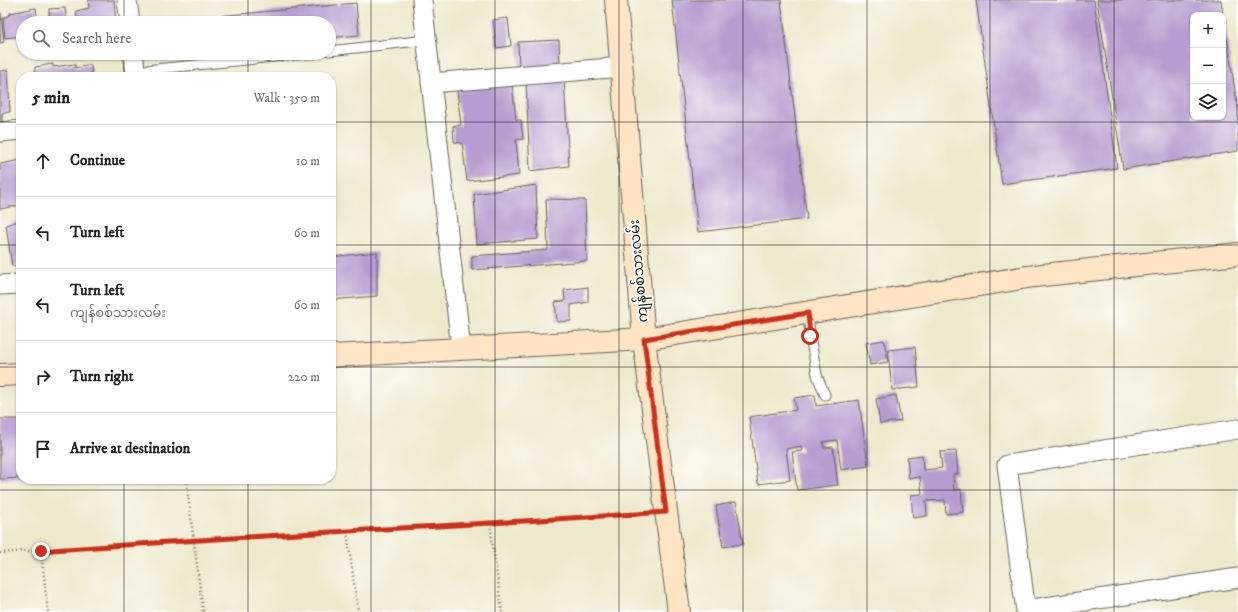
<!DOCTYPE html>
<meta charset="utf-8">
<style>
:root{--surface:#fff;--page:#f6f6f6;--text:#222;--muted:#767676;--line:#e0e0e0}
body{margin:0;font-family:"IM FELL DW Pica","Noto Sans Myanmar",serif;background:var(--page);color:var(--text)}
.controls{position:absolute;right:12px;top:12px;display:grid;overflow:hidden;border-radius:8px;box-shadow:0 1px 3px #0004}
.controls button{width:36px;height:36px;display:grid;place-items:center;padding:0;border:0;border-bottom:1px solid var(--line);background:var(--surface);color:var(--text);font:20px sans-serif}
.stop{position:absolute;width:12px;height:12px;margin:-9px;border:3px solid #c8321e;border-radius:50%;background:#fff}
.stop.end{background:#c8321e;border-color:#fff;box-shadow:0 1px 4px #0008}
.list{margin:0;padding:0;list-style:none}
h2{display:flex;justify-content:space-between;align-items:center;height:52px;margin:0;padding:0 16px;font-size:17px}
h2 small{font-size:13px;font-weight:400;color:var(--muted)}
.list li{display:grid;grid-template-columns:26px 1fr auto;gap:12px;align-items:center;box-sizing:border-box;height:72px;padding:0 16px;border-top:1px solid var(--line)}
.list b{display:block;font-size:15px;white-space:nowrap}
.list p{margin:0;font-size:13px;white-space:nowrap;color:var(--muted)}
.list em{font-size:13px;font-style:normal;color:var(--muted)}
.icon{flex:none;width:22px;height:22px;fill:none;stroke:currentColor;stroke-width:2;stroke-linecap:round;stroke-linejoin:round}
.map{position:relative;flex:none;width:1238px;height:612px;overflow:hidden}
.search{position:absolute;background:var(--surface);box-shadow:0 1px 3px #0004;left:16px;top:16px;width:320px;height:44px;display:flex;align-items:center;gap:10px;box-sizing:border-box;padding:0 14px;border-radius:22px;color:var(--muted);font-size:15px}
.panel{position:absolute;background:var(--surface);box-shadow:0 1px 3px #0004;left:16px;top:72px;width:320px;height:412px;border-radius:16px}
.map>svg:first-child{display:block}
.building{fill:#b69cd0}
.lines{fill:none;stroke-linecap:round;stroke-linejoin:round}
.lane-casing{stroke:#66635a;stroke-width:11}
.street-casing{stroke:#66635a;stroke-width:21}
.secondary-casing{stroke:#66635a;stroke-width:24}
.path{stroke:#66635a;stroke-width:2.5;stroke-dasharray:1 3;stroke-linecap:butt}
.lane{stroke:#fff;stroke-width:9}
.street{stroke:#fff;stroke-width:19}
.secondary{stroke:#ffe4c6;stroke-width:22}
.route{stroke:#c8321e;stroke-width:5}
.grid{fill:none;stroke:#1c1c1c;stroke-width:1;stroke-opacity:0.55}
.labels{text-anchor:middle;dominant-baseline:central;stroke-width:3.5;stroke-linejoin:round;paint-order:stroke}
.street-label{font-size:14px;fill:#1c1c1c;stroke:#fdfcf7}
</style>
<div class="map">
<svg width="1238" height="612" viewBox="0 0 1238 612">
<rect width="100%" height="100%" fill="#fdfcf7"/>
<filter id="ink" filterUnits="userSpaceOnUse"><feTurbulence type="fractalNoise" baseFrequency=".025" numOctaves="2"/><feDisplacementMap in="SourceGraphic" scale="8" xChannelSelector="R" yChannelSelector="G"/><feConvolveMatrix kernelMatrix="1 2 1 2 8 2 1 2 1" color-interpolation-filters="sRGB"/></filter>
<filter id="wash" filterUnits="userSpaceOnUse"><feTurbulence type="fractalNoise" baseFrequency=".012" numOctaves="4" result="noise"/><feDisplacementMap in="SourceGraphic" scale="16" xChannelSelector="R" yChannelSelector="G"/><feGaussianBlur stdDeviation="0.9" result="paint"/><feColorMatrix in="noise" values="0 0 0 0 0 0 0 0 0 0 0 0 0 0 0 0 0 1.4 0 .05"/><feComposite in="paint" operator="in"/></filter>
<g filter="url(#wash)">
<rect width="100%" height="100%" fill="#eee8cc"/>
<g id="blocks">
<path class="building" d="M88,0h26l2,23h-38l-2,-12 13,-3z
M672,0h109l26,219 -109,13z
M976,0h118l23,168 -115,16z
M1097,0h124l2,15h-30v102h30l1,-98 14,91v41l-115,18z
M356,3l3,32 -30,3v-15h-120l-1,-6z
M36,8l2,15h-15v13l-18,2 -2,-20 7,-3v-2z
M65,8l2,15h-17l-1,-14z
M0,13h1l3,29 -4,1z
M508,18l3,28 -15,2 -3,-28z
M559,40l1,27 -41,2 -1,-27z
M53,64v3l22,-3v4l16,-3 1,12h-65l-1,-2 9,-3v-5z
M8,70l2,42 -8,1v12h-2v-54z
M208,74v3h-10v-1z
M564,78l5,88 -39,5 -4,-89z
M512,83l4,37h5l2,19 -7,1 3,35 -52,6 -5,-38 -8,-1 -1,-16 8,-1 -4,-34z
M21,160v45l-21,4v-45z
M536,185l2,54 -61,5 -3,-50z
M546,199l39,1 2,61 -115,9v-14l76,-6z
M21,220v44l-9,2 -6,-41z
M377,252v44l-46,4v-43z
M588,287v15l-17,3v16l-14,1 -2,-20 10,-1 -1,-11z
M884,340l4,22 -18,3 -4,-22z
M915,347l4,40 -27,3 -4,-40z
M815,395l1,11 43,-6 9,66 -27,4 -4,-30 -14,2 1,6 9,-1 5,38 -41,5 -5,-38 10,-1 -1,-5 -15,3 4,31 -32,4 -9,-67 47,-7 -2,-12z
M896,395l5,26 -21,3 -4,-25z
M0,419h21v59l-21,1z
M956,451l2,23h-5l1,16 7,-1 2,23 -17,2 -1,-14 -19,1 1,15 -14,2 -2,-23 11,-1 -2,-17 -11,1 -2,-21 15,-2 1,15 19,-2 -2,-16z
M736,502l7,42 -20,3 -7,-41z"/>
</g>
</g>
<g filter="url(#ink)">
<use href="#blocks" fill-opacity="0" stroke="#66635a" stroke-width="1"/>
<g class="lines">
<g class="lane-casing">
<path id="lane" d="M329,51l98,-11
M136,71l178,-18
M808,313l2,23 7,39 8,20"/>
</g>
<g class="street-casing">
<path id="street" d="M127,0l3,23
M422,0l39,349
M133,53l3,24
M431,83l191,-16
M0,132l21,-2
M0,285l21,-1
M1026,610l212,-32
M1026,612l-19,-147 231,-36"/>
</g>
<g class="secondary-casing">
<path id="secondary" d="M616,0l28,339 35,273
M331,356l313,-17 390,-63 204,-22
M0,375l21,-1"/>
</g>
<path class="path" d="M186,479l17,133
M490,524l12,88
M347,532l11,80
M41,551l7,61
M0,553l194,-14 296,-15 156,-11"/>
<use href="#lane" class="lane"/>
<use href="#street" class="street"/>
<use href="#secondary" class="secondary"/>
</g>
</g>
<g class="lines" filter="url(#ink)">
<path class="route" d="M41,551c208,-16 417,-25 625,-39l-22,-173 164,-26 2,23"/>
</g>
<path class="grid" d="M124,0v23M248,0v23M371,0v612M495,0v612M619,0v612M743,0v612M867,0v612M990,0v612M1114,0v612M124,53v24M248,53v24M0,122h21M331,122h907M0,245h21M331,245h907M0,367h21M331,367h907M124,479v133M248,479v133M0,490h1238"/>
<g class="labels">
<g class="street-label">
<text transform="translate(639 271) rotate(-95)">ကျန်စစ်သားလမ်း</text>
</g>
</g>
</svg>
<div class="controls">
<button>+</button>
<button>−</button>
<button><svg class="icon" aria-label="layers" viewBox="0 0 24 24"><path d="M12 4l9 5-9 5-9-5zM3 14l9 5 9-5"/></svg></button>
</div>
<div class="stop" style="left:810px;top:336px"></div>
<div class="stop end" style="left:41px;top:551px"></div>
<div class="search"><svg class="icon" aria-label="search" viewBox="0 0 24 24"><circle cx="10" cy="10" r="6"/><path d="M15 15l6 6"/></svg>Search here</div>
<section class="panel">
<h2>5 min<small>Walk · 350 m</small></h2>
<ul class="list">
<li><svg class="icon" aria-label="ahead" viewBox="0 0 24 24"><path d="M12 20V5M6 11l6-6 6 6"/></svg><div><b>Continue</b></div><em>10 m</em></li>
<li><svg class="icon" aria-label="left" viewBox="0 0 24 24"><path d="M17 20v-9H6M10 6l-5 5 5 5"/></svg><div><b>Turn left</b></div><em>60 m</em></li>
<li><svg class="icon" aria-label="left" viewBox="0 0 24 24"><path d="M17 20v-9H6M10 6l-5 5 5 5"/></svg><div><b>Turn left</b><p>ကျန်စစ်သားလမ်း</p></div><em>60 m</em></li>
<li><svg class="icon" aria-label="right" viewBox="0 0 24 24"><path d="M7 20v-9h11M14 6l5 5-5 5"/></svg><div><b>Turn right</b></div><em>220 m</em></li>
<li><svg class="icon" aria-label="arrive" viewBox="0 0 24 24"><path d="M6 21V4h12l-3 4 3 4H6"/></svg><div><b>Arrive at destination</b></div></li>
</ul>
</section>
</div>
